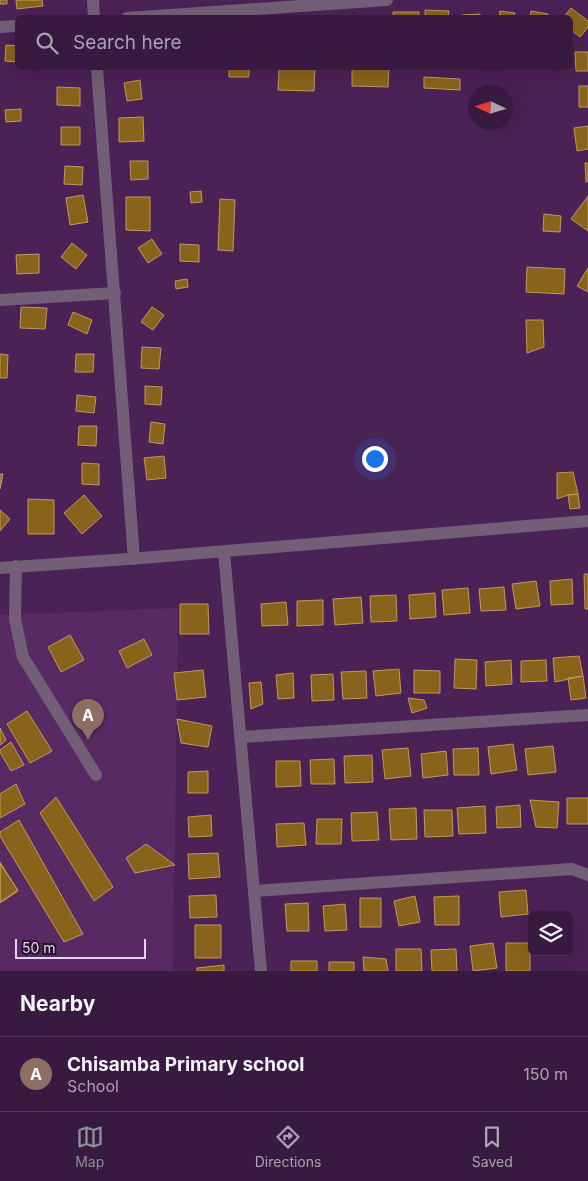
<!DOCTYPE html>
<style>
:root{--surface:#381a40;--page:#43274b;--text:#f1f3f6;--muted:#aba1b1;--line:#523859;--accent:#8c9099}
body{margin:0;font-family:Inter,sans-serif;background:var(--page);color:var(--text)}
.controls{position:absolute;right:15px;bottom:15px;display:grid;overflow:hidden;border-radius:8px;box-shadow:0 5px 20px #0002}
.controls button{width:45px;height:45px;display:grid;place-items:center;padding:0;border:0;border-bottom:1px solid var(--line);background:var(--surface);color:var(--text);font:25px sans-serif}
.compass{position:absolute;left:468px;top:85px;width:45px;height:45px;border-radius:50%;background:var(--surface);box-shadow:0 5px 20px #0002;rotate:274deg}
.scale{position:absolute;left:15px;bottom:12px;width:131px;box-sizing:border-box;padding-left:5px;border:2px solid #ead2f1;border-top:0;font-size:14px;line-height:18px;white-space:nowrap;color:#ead2f1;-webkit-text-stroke:4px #27152c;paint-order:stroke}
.you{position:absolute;left:374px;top:458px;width:18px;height:18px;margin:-12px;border:4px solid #fff;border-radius:50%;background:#1a73e8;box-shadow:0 0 0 8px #1a73e833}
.badge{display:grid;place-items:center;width:32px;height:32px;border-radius:50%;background:var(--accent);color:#fff;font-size:16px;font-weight:700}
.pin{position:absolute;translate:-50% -41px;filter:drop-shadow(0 1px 2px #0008)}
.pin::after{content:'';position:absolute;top:26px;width:18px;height:15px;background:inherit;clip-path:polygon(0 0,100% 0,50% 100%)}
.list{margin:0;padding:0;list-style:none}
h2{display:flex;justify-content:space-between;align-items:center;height:65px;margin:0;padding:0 20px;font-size:21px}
h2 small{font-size:16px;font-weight:400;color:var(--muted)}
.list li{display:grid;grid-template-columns:32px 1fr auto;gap:15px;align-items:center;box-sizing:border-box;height:75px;padding:0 20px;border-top:1px solid var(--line)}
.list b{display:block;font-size:19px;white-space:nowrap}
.list p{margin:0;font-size:16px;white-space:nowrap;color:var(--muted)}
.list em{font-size:16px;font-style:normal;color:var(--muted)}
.icon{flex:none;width:28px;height:28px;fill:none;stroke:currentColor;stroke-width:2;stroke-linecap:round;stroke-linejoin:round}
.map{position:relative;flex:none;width:588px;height:971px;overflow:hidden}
.search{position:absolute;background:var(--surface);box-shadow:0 5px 20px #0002;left:15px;right:15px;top:15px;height:55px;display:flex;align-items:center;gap:12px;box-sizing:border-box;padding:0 18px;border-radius:8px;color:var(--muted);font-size:19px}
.sheet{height:140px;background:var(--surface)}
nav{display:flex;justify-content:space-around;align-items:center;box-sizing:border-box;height:70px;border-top:1px solid var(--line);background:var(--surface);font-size:14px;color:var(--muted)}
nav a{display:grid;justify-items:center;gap:2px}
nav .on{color:var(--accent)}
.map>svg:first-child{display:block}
.built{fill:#582a64}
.building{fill:#89631b;stroke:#c29956}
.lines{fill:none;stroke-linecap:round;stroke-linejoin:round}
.minor{stroke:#725f77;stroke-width:12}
</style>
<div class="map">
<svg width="588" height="971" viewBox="0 0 588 971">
<rect width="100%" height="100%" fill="#4b2256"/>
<path class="built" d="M178,608l-5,363h-173v-356z"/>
<path class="building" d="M0,0h7v4h-7z
M16,0h26l1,6 -26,3z
M571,8l17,13v6l-8,10 -10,-8v-11h-7z
M425,10l24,1 -1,7h-23z
M500,11l15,2 -1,5h-15z
M531,11l17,3 -1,4h-17z
M393,12h26v6h-26z
M480,14v4h-18v-3z
M6,45l12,1v16l-13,-1z
M575,52h13v19h-12z
M229,68h20v9h-20z
M279,68h36l-1,23 -36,-1z
M352,68h37l-1,19 -36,-1z
M424,77l36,2v11l-36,-2z
M140,80l2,19 -15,2 -3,-18z
M579,86h9v21h-9z
M57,87l23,1v18l-23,-1z
M21,109v12l-15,1 -1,-12z
M143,117l1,24 -25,1v-24z
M588,126v23l-11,2 -3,-23z
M61,127h19v18h-19z
M130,161h18v18l-17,1z
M585,163h3v19h-2z
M65,166l18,1 -1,18 -18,-1z
M201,191l1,11 -11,1 -1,-11z
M83,195l5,27 -18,3 -4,-27z
M588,196v35l-17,-12z
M126,197h24v34l-24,-1z
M220,199l15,1 -2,51 -15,-1z
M544,214l17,2 -1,16 -17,-1z
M152,239l10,15 -14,9 -10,-15z
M72,243l15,12 -11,14 -15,-12z
M180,244l19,1v17l-19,-1z
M39,254v19l-22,1 -1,-19z
M527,267l38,2 -1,25 -38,-2z
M588,268v24l-11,-6z
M187,279l1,8 -12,2 -1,-8z
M21,307l26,1 -2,21 -25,-1z
M152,307l12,8 -11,15 -12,-8z
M73,312l19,8 -5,14 -19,-9z
M526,320h17l1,27 -17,6z
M142,347l19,1 -2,21 -18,-1z
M0,354l8,1 -1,23h-7z
M76,354h18l-1,18h-18z
M145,386l17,1 -1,18 -16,-1z
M77,395l19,2 -2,16 -18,-2z
M151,422l14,2 -2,20 -14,-2z
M79,426h18l-1,20 -18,-1z
M164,456l2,22 -19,2 -3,-22z
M82,463l17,1v21l-17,-1z
M573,472l5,22 -10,1 -11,4v-26z
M0,474h3l-3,15z
M578,494l2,14 -10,1 -2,-14z
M84,495l18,21 -20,18 -18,-21z
M28,499l26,1v34h-26z
M0,510l10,9 -10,12z
M584,574h4v35h-3z
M572,579l1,25 -22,1 -1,-24z
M536,581l4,25 -24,3 -4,-25z
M504,587l2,23 -25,1 -2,-22z
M468,588l2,25 -26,2 -2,-25z
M435,593l1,24 -26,2 -1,-24z
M396,595l1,26 -26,1 -1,-26z
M361,597l2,26 -28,2 -2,-26z
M323,600v25l-26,1v-25z
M286,602l2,23 -26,1 -1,-22z
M180,604h28l1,30h-29z
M70,635l14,25 -23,12 -13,-25z
M144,639l8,16 -25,13 -8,-17z
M579,656l4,20 -28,6 -2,-24z
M455,659l22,1 -1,29 -22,-1z
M511,660l1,24 -26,2 -1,-24z
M546,660l1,21 -26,1v-21z
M399,669l2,24 -25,3 -3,-25z
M203,670l3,27 -29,3 -3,-27z
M414,670l26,1v22h-26z
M366,671l1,27 -24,1 -2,-27z
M293,673l1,25 -16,1 -2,-24z
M333,674l1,26 -22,1 -1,-26z
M583,676l3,22 -15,2 -3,-22z
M261,682l2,22 -12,5 -2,-26z
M408,698l16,2 3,8 -15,5z
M27,711l25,40 -22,12 -23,-39z
M177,719l35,7 -4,21 -27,-4z
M0,728l6,12 -6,5z
M11,742l13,23 -13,6 -11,-19v-2z
M513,744l4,26 -26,4 -3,-27z
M553,746l3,26 -28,3 -3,-26z
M408,748l3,28 -26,3 -3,-29z
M478,748l1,27h-25l-1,-26z
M446,751l2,24 -25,3 -2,-24z
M372,755l1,27 -28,1 -1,-27z
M334,759l1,25h-24l-1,-24z
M276,761h24l1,25 -25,1z
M208,771v22h-20v-21z
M16,784l9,20 -25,14v-24z
M56,797l57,90 -19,14 -54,-88z
M567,798h21v26h-21z
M530,800l29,2 -2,26 -21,-1z
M520,805l1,22 -24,1 -1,-21z
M485,806l1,27 -27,1 -2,-26z
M416,808l1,31 -26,1 -2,-31z
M424,810h28l1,26 -28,1z
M377,812l2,28 -27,1 -1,-28z
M211,815l1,21 -23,1 -1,-20z
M317,819h25l-1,25h-25z
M19,820l64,114 -19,8 -64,-106v-4z
M304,823l2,22 -29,2 -1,-23z
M146,844l29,21 -40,8 -9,-15z
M218,853l2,24 -31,2 -1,-25z
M0,862l18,29 -18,12z
M0,864l18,26 -18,12z
M526,890l2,24 -27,3 -2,-25z
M216,895l1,22 -27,1 -1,-22z
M415,896l5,26 -21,4 -5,-25z
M459,896v29h-24l-1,-28z
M360,898h21v29h-21z
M308,903l1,28h-22l-2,-27z
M345,904l2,26 -22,1 -2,-25z
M195,925h26v33h-26z
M493,943l4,25 -24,3 -3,-25z
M506,943h24v28h-24z
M396,949h25l1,22h-26z
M456,949l1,22h-25l-1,-21z
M363,957l23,2 2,12h-24z
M291,961h26v10h-26z
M329,962h25v9h-25z
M224,965v6h-27v-3z"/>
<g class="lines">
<path class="minor" d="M93,0l1,18
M127,18l260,-18
M0,27l18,-1
M97,68l37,491
M0,300l115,-7
M224,552l37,419
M16,566l-1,53 8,38 73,118
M0,568l142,-10 446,-37
M240,737l348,-22
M255,891l317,-22 16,6"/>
</g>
</svg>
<div class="controls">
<button><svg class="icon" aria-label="layers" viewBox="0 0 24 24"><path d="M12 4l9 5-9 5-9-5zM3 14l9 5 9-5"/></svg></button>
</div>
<svg class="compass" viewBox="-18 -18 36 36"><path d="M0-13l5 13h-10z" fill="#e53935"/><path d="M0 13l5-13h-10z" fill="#aba1b1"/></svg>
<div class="scale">50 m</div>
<div class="you"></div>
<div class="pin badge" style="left:88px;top:740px;background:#8d6e63">A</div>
<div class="search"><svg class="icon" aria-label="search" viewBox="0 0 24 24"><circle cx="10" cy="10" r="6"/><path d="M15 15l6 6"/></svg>Search here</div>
</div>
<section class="sheet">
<h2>Nearby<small></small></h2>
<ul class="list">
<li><span class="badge" style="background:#8d6e63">A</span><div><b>Chisamba Primary school</b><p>School</p></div><em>150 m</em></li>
</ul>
</section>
<nav>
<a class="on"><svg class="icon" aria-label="map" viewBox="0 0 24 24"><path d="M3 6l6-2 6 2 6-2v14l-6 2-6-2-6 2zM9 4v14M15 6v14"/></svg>Map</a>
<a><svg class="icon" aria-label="directions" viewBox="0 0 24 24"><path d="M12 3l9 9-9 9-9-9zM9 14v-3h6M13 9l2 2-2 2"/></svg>Directions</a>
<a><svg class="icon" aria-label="saved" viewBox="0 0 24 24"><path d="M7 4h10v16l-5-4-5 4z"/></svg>Saved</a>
</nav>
